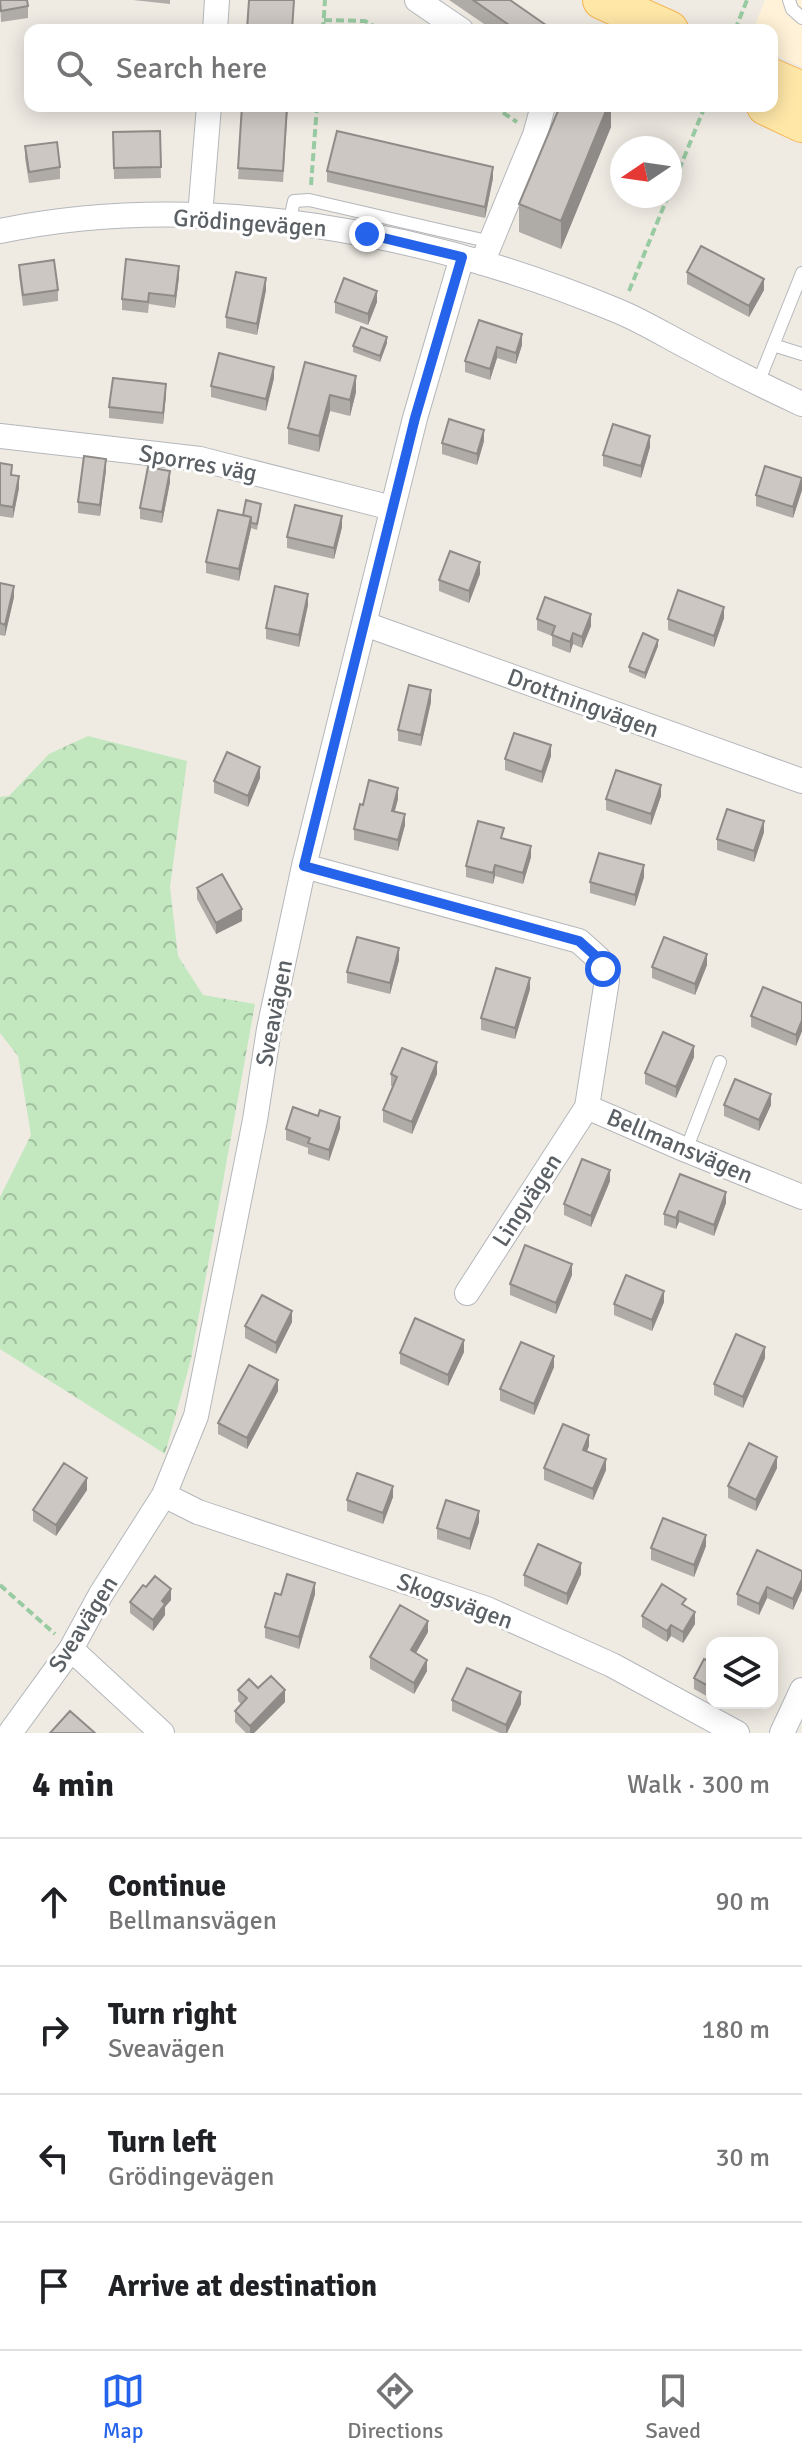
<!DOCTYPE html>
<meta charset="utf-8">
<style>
:root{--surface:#fff;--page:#f2f2f2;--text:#202124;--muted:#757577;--line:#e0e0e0;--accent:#2563eb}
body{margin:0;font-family:Signika,sans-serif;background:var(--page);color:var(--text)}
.controls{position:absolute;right:24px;bottom:24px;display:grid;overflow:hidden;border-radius:16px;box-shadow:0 4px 20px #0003}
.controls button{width:72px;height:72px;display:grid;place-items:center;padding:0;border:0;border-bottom:2px solid var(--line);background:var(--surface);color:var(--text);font:40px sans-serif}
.compass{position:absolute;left:610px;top:136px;width:72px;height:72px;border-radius:50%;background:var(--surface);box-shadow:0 4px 20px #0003;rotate:257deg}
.stop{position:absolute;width:24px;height:24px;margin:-18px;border:6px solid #2563eb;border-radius:50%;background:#fff}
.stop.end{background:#2563eb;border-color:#fff;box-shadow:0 2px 8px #0008}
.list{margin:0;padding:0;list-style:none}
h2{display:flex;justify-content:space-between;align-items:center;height:104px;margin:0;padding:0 32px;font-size:34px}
h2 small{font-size:26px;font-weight:400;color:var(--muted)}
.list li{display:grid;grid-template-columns:52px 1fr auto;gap:24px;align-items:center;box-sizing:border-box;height:128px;padding:0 32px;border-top:2px solid var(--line)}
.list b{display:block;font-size:30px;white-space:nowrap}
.list p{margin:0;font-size:26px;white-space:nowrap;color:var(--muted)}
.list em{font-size:26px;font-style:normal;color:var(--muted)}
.icon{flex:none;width:44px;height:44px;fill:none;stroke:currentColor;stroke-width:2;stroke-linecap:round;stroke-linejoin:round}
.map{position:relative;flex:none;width:802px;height:1733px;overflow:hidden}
.search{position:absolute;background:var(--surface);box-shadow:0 4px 20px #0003;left:24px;right:24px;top:24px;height:88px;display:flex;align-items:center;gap:20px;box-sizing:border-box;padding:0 28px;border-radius:16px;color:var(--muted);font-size:30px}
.sheet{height:616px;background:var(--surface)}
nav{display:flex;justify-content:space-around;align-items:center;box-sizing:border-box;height:112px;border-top:2px solid var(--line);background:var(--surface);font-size:22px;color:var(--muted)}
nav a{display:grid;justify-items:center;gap:4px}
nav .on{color:var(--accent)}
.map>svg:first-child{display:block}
.commercial{fill:#fff2d8}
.forest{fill:url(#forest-crowns)}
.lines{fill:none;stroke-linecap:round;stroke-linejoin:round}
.lane-casing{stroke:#b4b7bb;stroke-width:14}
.street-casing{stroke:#b4b7bb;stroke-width:26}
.primary-casing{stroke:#f6b755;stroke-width:40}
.path{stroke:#99cba2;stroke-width:4;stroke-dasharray:8 4;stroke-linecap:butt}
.lane{stroke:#fff;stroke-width:12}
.street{stroke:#fff;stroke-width:24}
.primary{stroke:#ffe7a8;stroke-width:38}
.wall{fill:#afaba7}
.shaded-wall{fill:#8f8b88}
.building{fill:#ccc7c2;stroke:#8f8b88;stroke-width:2}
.route{stroke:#2563eb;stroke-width:10}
.labels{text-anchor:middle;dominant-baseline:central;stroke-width:6;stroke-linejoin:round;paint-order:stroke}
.street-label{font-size:24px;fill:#5b6065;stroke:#fff}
</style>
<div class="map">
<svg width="802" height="1733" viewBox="0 0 802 1733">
<defs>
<pattern id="forest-crowns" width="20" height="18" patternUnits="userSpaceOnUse" patternTransform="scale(2)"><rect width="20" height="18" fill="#c3e7bf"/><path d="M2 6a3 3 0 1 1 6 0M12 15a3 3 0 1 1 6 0" fill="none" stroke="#a1bf9f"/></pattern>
</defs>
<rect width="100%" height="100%" fill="#efebe3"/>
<path class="commercial" d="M765,0h37v67l-30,-13v-24h-19z"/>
<path class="forest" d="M88,736l99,25 -17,126 8,69 25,39 52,9 -64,355 -26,95 -165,-105v-152l31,-62 -13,-79 -18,-23v-236l9,-1 40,-42z"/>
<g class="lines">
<g class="lane-casing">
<path id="lane" d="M789,0l3,9 10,9
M289,223l5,-22 15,-1 182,42
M773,345l29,9
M758,383l44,-110
M686,1150l34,-88"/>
</g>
<g class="street-casing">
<path id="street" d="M417,0l44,30
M215,30l2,-30
M200,216l9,-110
M0,231c204,-42 428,1 618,80 24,10 47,24 70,36 37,20 75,39 114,57
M482,263l53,-128 8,-29
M0,436l200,23 192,49
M365,624l437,157
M304,866l275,75 20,18 8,21 -20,127 99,43 116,47
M467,1293l120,-186
M164,1495l34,17 289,97 125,56 125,68
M71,1649l91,84
M10,1733l61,-84 30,-55 63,-99 32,-79 59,-296 14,-91 35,-163 111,-448 47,-161
M782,1733l20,-43"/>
</g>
<g class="primary-casing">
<path id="primary" d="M602,0l67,30
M772,78l30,13
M766,106l36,17"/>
</g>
<path class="path" d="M324,20l41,1 16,9
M323,30l2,-30
M735,30l12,-30
M493,106l24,16
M311,185l6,-79
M670,192l35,-86
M629,291l39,-95
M0,1585l55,49"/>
<use href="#lane" class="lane"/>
<use href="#street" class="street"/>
<use href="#primary" class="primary"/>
</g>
<path class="wall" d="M0,0l28,6v12l-27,4z
M133,0h37v4z
M449,0h61l43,30h-60z
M242,106h46l-5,76 -45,-3z
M611,106v21l-50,122 -42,-17v-28z
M160,131l1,47 -47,1 -1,-47z
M25,146l35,21v12l-31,4 -4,-25z
M327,171l166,7 -8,40 -158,-36z
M19,265l39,25v11l-35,5 -4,-30z
M687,272l77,18 -15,27 -62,-33z
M179,277l-4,31 -26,-4 -1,9 -26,-3v-11z
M266,290l-9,45 -31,-7v-11z
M335,302h42l-9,23 -33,-12z
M479,320l43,25 -6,19 -19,-6 -7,22 -25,-8v-11z
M387,343l-7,19 -27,-10v-6z
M305,362l51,30 -6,24 -20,-5 -11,41 -31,-8v-16z
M274,378l-8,33 -55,-14v-11z
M166,395l-3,29 -54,-6v-11z
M484,441l-7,24 -35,-11v-11z
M650,447l-9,31 -38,-12v-11z
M0,463l12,12 7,13 -6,30 -13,-2z
M106,470l-6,46 -22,-3v-11z
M802,478v12l-9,28 -37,-12v-11z
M170,482l-8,41 -22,-4v-11z
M261,509l-4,21 -6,-2 -12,53 -33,-8v-11l37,-47z
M342,527l-8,32 -47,-11v-11z
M480,574l-11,29 -30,-12v-11z
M0,583l14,14 -9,39 -5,-1z
M308,605l-9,42 -33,-8v-11z
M724,618l-10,29 -46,-17v-11z
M537,619l54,7 -9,22 -9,-4 -3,9 -18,-7v-10l-15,-6z
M658,646l-13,33 -16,-7v-5z
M431,702l-10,44 -23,-5v-11z
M551,756l-9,27 -37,-13v-11z
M260,778l-12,29 -34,-14v-12z
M661,796l-10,29 -45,-15v-11z
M398,799l-4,12 11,14 -7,26 -44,-11v-11l9,-24z
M764,832l-10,30 -37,-12v-11z
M504,838l27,19 -8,27 -28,-8 -2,8 -27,-7v-11z
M644,877l-9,29 -45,-13v-11z
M197,888l45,33 -26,13 -19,-35z
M399,960l-9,34 -43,-11v-11z
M707,965l-12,30 -43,-17v-11z
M530,989l-15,50 -34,-9v-12z
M802,1003v28l-6,15 -45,-19v-11z
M694,1057l-18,41 -31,-14v-11z
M391,1074h46l-25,60 -29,-12v-12l10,-23 -2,-1z
M724,1105h47l-12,26 -35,-15z
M340,1128l-11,33 -21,-7v-6l-22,-8v-11z
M610,1181l-19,46 -27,-12v-11z
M726,1203l-12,33 -35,-14 -3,7 -12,-4v-11z
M572,1275l-16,39 -46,-19v-11z
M664,1302l-12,29 -38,-16v-11z
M292,1322l-16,32 -31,-16v-12z
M464,1352l-16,34 -48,-22v-11z
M765,1358l-22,50 -29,-13v-11z
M554,1367l-20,48 -34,-14v-12z
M278,1391l-31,58 -29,-15v-11z
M589,1446l-2,5 19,19 -13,30 -49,-20v-12z
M777,1468l-21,43 -28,-13v-12z
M87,1490l-31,46 -23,-15v-11z
M393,1497l-10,27 -36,-13v-11z
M479,1522l-9,28 -33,-11v-11z
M706,1546l-12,31 -43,-17v-12z
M802,1571v19l-9,20 -26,-12 -8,17 -22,-10v-11z
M581,1574l-14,31 -43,-19v-11z
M315,1594l-16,55 -34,-11v-11z
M171,1600l-6,7v8l-12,16 -23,-18v-11z
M686,1606l9,18 -12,19 -12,-7 -4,6 -25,-15v-11z
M428,1632l-13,21 12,18 -13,23 -44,-25v-12z
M712,1663v36l-18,-10v-11z
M238,1690l47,12 -31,31h-8l-11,-11v-11l6,-7 -3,-3z
M452,1700l69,4 -14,29h-7l-48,-22z"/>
<path class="shaded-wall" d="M608,106h3v21l-50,122v-28z
M493,167v11l-8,40v-11z
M179,266v11l-4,31v-12z
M266,278v12l-9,45v-11z
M764,279v11l-15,27v-11z
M377,291v11l-9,23v-11z
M522,334v11l-6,19v-11z
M387,337v6l-7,19v-6z
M497,347v11l-7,22v-11z
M274,367v11l-8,33v-12z
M356,376v16l-6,24v-16z
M166,384v11l-3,29v-11z
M330,395v16l-11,41v-16z
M484,430v11l-7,24v-11z
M650,436v11l-9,31v-12z
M106,459v11l-6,46v-11z
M170,471v11l-8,41v-11z
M19,476v12l-6,30v-11z
M802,479v11l-9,28v-11z
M342,516v11l-8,32v-11z
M251,517v11l-12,53v-12z
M480,562v12l-11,29v-12z
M14,586v11l-9,39v-11z
M308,594v11l-9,42v-12z
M724,607v11l-10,29v-11z
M591,614v12l-9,22v-11z
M573,633v11l-3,9v-11z
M658,640v6l-13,33v-6z
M431,690v12l-10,44v-11z
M551,745v11l-9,27v-11z
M260,767v11l-12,29v-11z
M661,785v11l-10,29v-11z
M398,788v11l-6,23v-11z
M405,814v11l-7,26v-11z
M764,821v11l-10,30v-11z
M531,846v11l-8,27v-11z
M495,865v11l-2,8v-11z
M644,865v12l-9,29v-11z
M242,909v12l-26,13v-11z
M399,948v12l-9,34v-11z
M707,954v11l-12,30v-11z
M530,978v11l-15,50v-11z
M802,1020v11l-6,15v-11z
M694,1046v11l-18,41v-11z
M437,1062v12l-25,60v-12z
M771,1094v11l-12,26v-11z
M340,1117v11l-11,33v-11z
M610,1170v11l-19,46v-11z
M726,1192v11l-12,33v-11z
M679,1211v11l-3,7v-11z
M572,1264v11l-16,39v-11z
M664,1291v11l-12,29v-11z
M292,1311v11l-16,32v-11z
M464,1340v12l-16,34v-11z
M765,1347v11l-22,50v-11z
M554,1356v11l-20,48v-11z
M278,1380v11l-31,58v-11z
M589,1435v11l-6,15v-11z
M777,1457v11l-21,43v-11z
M606,1459v11l-13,30v-11z
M87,1478v12l-31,46v-11z
M393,1486v11l-10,27v-11z
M479,1511v11l-9,28v-11z
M706,1535v11l-12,31v-12z
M581,1563v11l-14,31v-11z
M802,1579v11l-9,20v-11z
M315,1583v11l-16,55v-12z
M767,1587v11l-8,17v-11z
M171,1589v11l-6,7v8l-12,16v-11l9,-19z
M695,1612v12l-12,19v-11z
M428,1621v11l-17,30v-12z
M671,1625v11l-4,6v-11z
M427,1660v11l-13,23v-11z
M285,1690v12l-31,31h-4v-7z
M521,1692v12l-14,29h-1v-8z"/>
<path class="building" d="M0,0h27l1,6 -27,5z
M249,0h45l-2,30h-45z
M473,0h37l43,30h-37z
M242,106h45l-4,65 -45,-3z
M560,106h48l-47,115 -42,-17z
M160,131l1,36 -47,1 -1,-36z
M337,131l156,36 -8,40 -158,-36z
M57,142l3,25 -31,5 -4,-26z
M701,246l63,33 -15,27 -62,-34z
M126,259l53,7 -4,30 -26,-3 -1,9 -26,-3z
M54,260l4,30 -35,5 -4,-30z
M236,272l30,6 -9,46 -31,-7z
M344,278l33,13 -9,23 -33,-12z
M479,320l43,14 -6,19 -19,-6 -7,22 -25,-8z
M361,327l26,10 -7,19 -27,-10z
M219,353l55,14 -8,32 -55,-13z
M305,362l51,14 -6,24 -20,-5 -11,41 -31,-8z
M113,378l53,6 -3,29 -54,-6z
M449,419l35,11 -7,24 -35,-11z
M613,424l37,12 -9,30 -38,-11z
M84,456l22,3 -6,46 -22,-3z
M0,463l12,2 -1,10 8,1 -6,31 -13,-2z
M765,466l37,12 -9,29 -37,-12z
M148,467l22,4 -8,41 -22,-4z
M246,500l15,4 -4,20 -6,-1v-6l-8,-2z
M295,505l47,11 -8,32 -47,-11z
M218,510l33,7 -12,52 -33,-7z
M450,551l30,11 -11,29 -30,-11z
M0,583l14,3 -9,39 -5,-2z
M275,586l33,8 -9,41 -33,-7z
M678,590l46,17 -10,29 -46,-17z
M545,597l46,17 -9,23 -9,-4 -3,9 -18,-7 3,-9 -18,-7z
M643,633l15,7 -13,33 -16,-6z
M409,685l22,5 -10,45 -23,-5z
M514,733l37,12 -9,27 -37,-13z
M227,752l33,15 -12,29 -34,-15z
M616,770l45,15 -10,29 -45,-15z
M369,780l29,8 -6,23 13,3 -7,26 -44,-11 6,-25 3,1z
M727,809l37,12 -10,30 -37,-12z
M478,821l26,7 -3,10 30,8 -8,27 -28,-8 -2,8 -27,-7z
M599,853l45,12 -9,30 -45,-13z
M222,874l20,35 -26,14 -19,-35z
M357,937l42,11 -9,35 -43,-11z
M664,937l43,17 -12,30 -43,-17z
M496,968l34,10 -15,50 -34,-10z
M763,987l39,16v17l-6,15 -45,-19z
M663,1032l31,14 -18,41 -31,-14z
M402,1048l35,14 -25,60 -29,-12 14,-33 -6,-3z
M735,1079l36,15 -12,26 -35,-15z
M293,1107l25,9 2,-6 20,7 -11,33 -21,-7 2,-5 -24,-9z
M582,1159l28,11 -19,46 -27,-12z
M680,1174l46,18 -12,33 -35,-14 -3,7 -12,-4z
M525,1245l47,19 -16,39 -46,-19z
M626,1275l38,16 -12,29 -38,-16z
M262,1295l30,16 -16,32 -31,-17z
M415,1318l49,22 -16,35 -48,-22z
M736,1334l29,13 -22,50 -29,-13z
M521,1342l33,14 -20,48 -34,-15z
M249,1365l29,15 -31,58 -29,-15z
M563,1424l26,11 -6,15 23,9 -13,30 -49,-21z
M749,1443l28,14 -21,43 -28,-14z
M64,1463l23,15 -31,47 -23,-15z
M357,1473l36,13 -10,27 -36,-13z
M446,1500l33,11 -9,28 -33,-11z
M663,1518l43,17 -12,30 -43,-17z
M538,1544l43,19 -14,31 -43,-19z
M757,1550l45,21v8l-9,20 -26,-12 -8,17 -22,-10z
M287,1574l28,9 -16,54 -34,-10 10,-34 6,2z
M155,1576l16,13 -9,12 3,3 -12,16 -23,-18 13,-17 3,2z
M662,1584l24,15 -4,5 13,8 -12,20 -12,-7 -4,6 -25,-15z
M400,1605l28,16 -17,29 16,10 -13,23 -44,-26z
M704,1659l8,4v25l-18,-10z
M467,1668l54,24 -15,33 -54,-25z
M271,1676l14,14 -35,36 -15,-15 12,-13 -9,-8 11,-11 9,9z
M70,1711l25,22h-45z"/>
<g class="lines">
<path class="route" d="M367,234l95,23 -47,161 -111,448 275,75 20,18 4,10"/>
</g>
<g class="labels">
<g class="street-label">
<text transform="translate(250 223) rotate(4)">Grödingevägen</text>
<text transform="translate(198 463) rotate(10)">Sporres väg</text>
<text transform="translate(583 703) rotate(20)">Drottningvägen</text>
<text transform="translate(274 1013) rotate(-79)">Sveavägen</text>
<text transform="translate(680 1146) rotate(23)">Bellmansvägen</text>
<text transform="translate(527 1200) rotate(-57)">Lingvägen</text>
<text transform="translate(455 1601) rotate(20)">Skogsvägen</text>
<text transform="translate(83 1624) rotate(-58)">Sveavägen</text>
</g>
</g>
</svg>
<div class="controls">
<button><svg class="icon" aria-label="layers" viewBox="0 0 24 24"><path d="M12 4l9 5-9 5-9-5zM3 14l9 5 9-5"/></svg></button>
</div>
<svg class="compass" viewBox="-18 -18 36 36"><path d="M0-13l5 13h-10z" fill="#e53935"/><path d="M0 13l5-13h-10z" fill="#757577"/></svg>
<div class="stop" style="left:603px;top:969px"></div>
<div class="stop end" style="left:367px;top:234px"></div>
<div class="search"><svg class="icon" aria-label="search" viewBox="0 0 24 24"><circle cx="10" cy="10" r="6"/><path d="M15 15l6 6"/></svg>Search here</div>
</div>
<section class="sheet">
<h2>4 min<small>Walk · 300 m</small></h2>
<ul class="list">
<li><svg class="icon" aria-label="ahead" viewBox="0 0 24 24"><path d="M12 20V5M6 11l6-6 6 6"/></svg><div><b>Continue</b><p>Bellmansvägen</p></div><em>90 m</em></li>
<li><svg class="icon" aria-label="right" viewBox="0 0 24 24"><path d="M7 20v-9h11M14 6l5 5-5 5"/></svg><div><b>Turn right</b><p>Sveavägen</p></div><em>180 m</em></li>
<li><svg class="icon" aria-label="left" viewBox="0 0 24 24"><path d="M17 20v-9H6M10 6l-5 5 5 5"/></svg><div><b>Turn left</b><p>Grödingevägen</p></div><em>30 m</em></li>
<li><svg class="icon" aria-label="arrive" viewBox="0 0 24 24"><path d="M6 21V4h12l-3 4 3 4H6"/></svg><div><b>Arrive at destination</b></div></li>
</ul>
</section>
<nav>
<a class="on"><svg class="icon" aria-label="map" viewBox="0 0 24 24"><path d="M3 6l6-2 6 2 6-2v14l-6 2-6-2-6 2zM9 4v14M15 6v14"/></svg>Map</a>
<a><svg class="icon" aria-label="directions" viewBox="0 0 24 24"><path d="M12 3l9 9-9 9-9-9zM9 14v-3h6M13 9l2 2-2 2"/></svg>Directions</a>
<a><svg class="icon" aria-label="saved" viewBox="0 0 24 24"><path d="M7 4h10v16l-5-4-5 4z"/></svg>Saved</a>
</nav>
